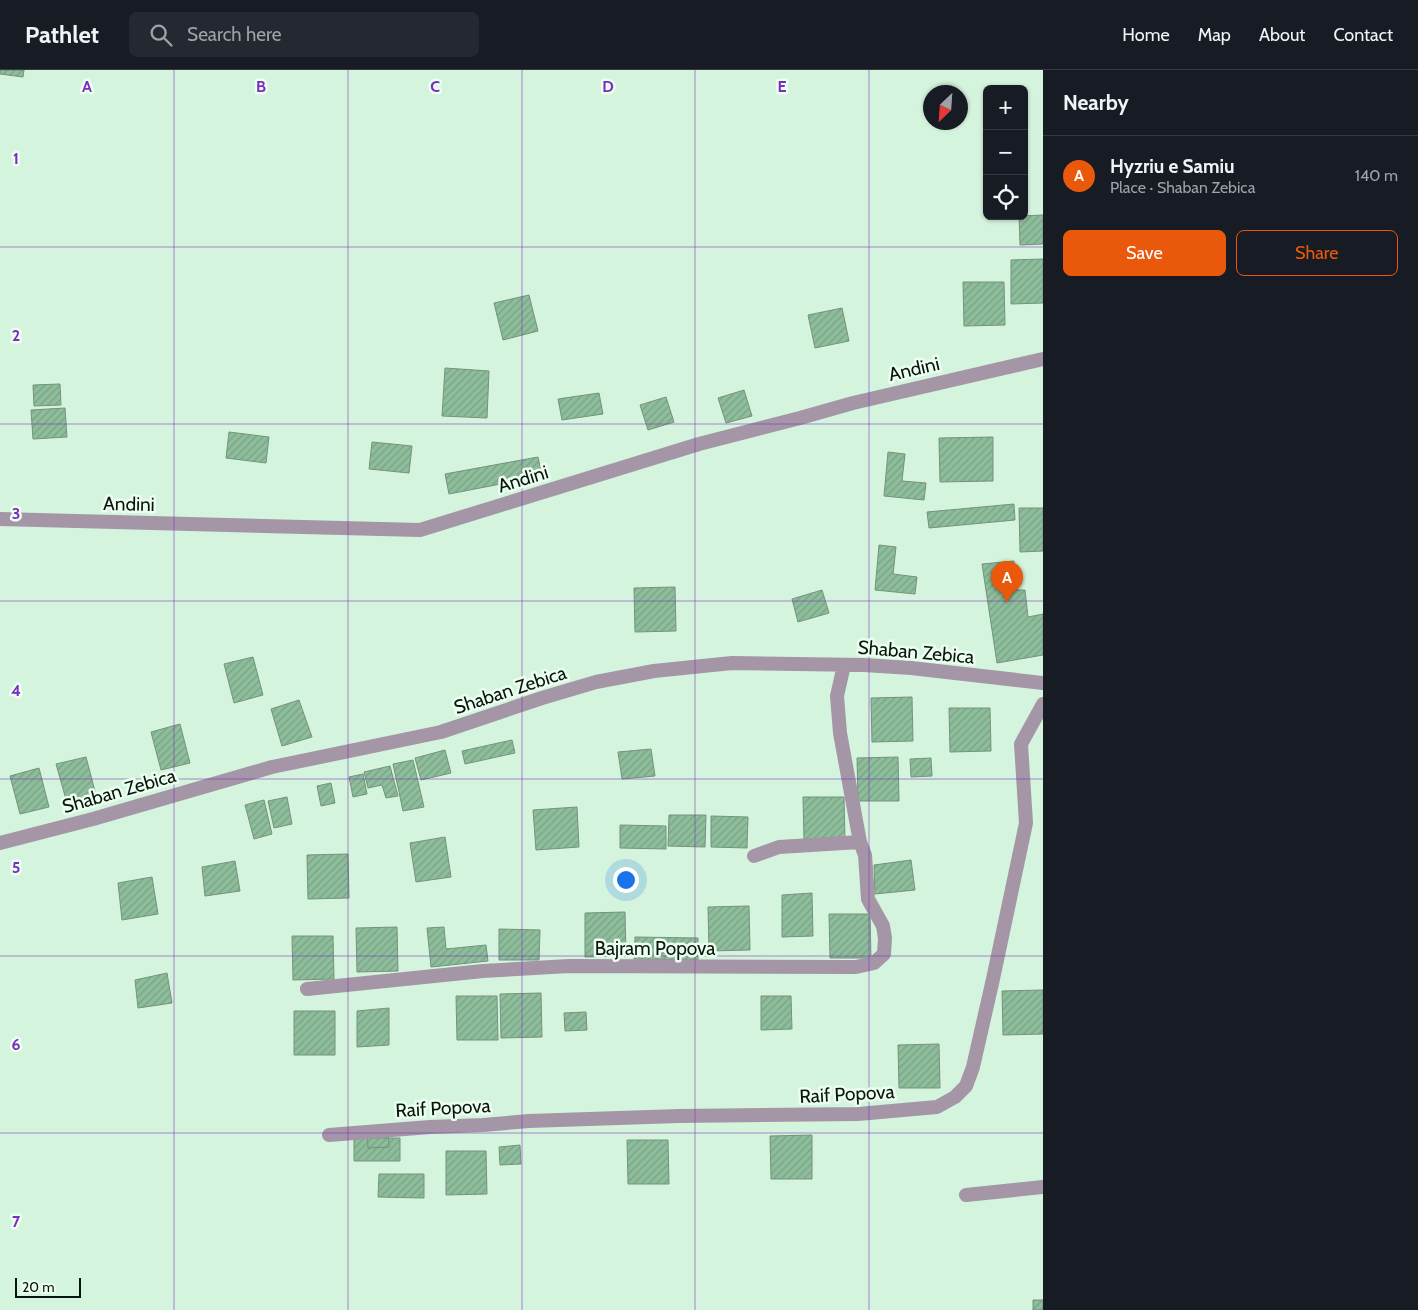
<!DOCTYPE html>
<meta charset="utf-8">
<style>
:root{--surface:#171b24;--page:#242831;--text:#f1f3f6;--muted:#9ea1a6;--line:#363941;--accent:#ea580c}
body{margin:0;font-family:Cabin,sans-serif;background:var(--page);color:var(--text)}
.controls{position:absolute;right:15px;top:15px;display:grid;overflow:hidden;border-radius:8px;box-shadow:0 1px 4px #0004}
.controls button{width:45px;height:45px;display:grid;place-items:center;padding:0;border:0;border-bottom:1px solid var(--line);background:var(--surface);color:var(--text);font:25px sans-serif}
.compass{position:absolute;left:923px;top:15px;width:45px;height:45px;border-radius:50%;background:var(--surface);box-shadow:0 1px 4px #0004;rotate:205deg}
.scale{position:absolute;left:15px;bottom:12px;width:66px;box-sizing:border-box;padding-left:5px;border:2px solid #09140c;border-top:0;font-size:14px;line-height:18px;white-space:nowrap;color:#09140c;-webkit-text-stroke:4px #ebfef0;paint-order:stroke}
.you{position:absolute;left:625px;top:809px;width:18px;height:18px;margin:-12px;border:4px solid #fff;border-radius:50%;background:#1a73e8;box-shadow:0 0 0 8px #1a73e833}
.badge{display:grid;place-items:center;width:32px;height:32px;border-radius:50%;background:var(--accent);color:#fff;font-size:16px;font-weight:700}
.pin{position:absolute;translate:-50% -41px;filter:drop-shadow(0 1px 2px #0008)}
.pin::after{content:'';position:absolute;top:26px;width:18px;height:15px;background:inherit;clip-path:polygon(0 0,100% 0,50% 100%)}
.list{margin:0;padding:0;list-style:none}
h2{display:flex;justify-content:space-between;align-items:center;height:65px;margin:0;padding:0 20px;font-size:21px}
h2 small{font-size:16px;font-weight:400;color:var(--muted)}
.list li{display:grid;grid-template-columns:32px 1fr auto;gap:15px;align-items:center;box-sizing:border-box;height:80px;padding:0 20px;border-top:1px solid var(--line)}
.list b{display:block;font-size:19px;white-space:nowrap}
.list p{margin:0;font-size:16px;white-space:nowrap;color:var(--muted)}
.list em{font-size:16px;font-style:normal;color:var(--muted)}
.actions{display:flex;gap:10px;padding:15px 20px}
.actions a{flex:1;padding:11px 0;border:1px solid var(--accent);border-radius:8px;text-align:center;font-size:18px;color:var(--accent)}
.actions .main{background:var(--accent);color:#fff}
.icon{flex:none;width:28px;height:28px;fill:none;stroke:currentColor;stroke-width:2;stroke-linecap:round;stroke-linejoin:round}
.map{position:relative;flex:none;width:1043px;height:1240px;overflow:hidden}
header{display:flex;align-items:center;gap:30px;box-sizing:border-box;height:70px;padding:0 25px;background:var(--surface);border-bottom:1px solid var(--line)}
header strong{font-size:24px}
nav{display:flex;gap:28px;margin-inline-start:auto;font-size:18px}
.search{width:350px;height:45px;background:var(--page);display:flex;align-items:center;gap:12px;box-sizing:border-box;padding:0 18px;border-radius:8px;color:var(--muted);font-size:19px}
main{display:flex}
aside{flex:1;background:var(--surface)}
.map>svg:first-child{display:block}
.building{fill:url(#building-hatch);stroke:#75927d}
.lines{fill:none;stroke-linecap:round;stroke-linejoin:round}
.minor{stroke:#a495a7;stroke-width:14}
.grid{fill:none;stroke:#7b2cbf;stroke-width:1;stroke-opacity:0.55}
.labels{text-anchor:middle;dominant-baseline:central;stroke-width:5;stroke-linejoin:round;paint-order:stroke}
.street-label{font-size:19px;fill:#09140c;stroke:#ebfef0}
.grid-label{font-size:16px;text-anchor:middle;font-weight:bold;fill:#7b2cbf;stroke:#ebfef0;stroke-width:5;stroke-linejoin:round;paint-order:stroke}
</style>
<header>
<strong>Pathlet</strong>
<div class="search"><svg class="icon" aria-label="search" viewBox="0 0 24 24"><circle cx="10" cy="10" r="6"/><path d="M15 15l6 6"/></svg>Search here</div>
<nav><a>Home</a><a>Map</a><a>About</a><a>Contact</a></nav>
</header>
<main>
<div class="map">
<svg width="1043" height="1240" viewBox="0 0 1043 1240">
<defs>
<pattern id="building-hatch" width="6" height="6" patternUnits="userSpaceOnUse" patternTransform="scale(1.25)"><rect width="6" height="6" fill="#8dbd9b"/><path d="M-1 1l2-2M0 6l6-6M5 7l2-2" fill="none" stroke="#78a284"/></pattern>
</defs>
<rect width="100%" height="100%" fill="#d5f4dd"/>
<path class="building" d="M0,0h24l-1,7 -23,-3z
M1043,145v29l-23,1 -1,-29z
M1043,189v44l-32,1v-44z
M963,212h41l1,43 -41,1z
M529,225l9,36 -35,9 -9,-37z
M842,238l7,33 -34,7 -7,-33z
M445,298l44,3 -2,47 -45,-2z
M60,314l1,21 -27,1 -1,-21z
M744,320l8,26 -26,7 -8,-25z
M599,323l4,21 -41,6 -4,-21z
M666,327l8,25 -26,8 -8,-25z
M65,338l2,29 -34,2 -2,-29z
M229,362l40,5 -3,26 -40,-5z
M993,367v44l-53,1 -1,-44z
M372,372l40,4 -3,27 -40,-4z
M888,382l17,2 -3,27 24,2 -2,17 -40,-4z
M538,387l4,19 -93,18 -4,-20z
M1014,434l1,16 -86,8 -2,-16z
M1019,438h24v43l-23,1z
M879,475l17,2 -3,27 24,3 -2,17 -40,-4z
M1014,491l3,29h8l3,27 15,-3v41l-46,8 -15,-99z
M675,517l1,44 -41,1 -1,-44z
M822,520l7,23 -31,9 -6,-23z
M253,587l10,38 -29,8 -10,-39z
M912,627l1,44 -41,1 -1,-44z
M299,630l13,37 -30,9 -11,-37z
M949,638h41l1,43 -41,1z
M180,654l10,39 -29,7 -10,-38z
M512,670l3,13 -50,11 -3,-13z
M651,679l4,27 -33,3 -4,-27z
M445,680l6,23 -30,7 -6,-22z
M86,687l10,38 -29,8 -11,-39z
M898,687l1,44h-41l-1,-43z
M931,688l1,18 -21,1 -1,-18z
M413,690l11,47 -21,4 -10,-47z
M390,696l8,30 -12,2 -4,-13 -14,3 -4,-16z
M39,698l10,39 -29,7 -10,-38z
M363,704l4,20 -14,3 -4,-20z
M331,713l4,20 -14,3 -4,-20z
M287,727l5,27 -18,4 -6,-27z
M803,727h41l1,43 -41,1z
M264,730l8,34 -18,5 -9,-34z
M577,737l2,40 -43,3 -3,-40z
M669,745h37l-1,32 -37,-1z
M711,746l37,1 -1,31 -36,-1z
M620,755l46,1v23l-46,-1z
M445,767l6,40 -35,5 -6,-39z
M348,784l1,44 -41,1 -1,-44z
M911,790l4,30 -40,4 -1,-29z
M235,791l5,30 -35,5 -3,-29z
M152,807l6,37 -36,6 -4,-37z
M812,823l1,43 -31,1v-42z
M749,836l1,44 -41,1 -1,-44z
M625,842l1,44 -41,1v-44z
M829,844h41l1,44h-41z
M397,857l1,44 -41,1 -1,-44z
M444,857l2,22 40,-4 2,16 -57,6 -4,-39z
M499,859l41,1 -1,30h-40z
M292,866h41l1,43 -41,1z
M635,867l63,1v22l-64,-1z
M167,903l5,30 -34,5 -3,-28z
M1043,920v44l-40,1 -1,-44z
M541,923l1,44 -41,1 -1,-44z
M456,926h41l1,44h-41z
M761,926h30l1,33 -31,1z
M389,938v37l-32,2v-36z
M294,941h41v44h-41z
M586,942l1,18 -22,1 -1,-18z
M939,974l1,44h-41l-1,-43z
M388,1058l1,19 -21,1 -1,-19z
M812,1065v44h-41l-1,-43z
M354,1068h46v23h-46z
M627,1070h41l1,44h-41z
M520,1075l1,19 -21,1 -1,-18z
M446,1081h40l1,43 -41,1z
M379,1104h45v24l-46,-1z
M1033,1230h10v10h-10z"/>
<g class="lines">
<path class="minor" d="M0,449l420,11 279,-86 101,-26 53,-15 190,-44
M0,773l93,-24 179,-52 169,-35 101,-34 54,-16 58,-11 78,-8 132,2 47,3 132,15
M754,786l25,-9 81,-5
M307,919l176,-18 86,-5 287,1 18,-4 10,-9 1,-16 -2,-12 -15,-27 -3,-44 -5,-13 -20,-109 -3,-37 7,-31
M329,1065l101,-8 53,-2 46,-4 150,-5 179,-2 79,-7 18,-10 11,-11 7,-19 20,-88 33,-156 -5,-79 22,-40
M966,1125l77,-8"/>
</g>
<path class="grid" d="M174,0v1240M348,0v1240M522,0v1240M695,0v1240M869,0v1240M0,177h1043M0,354h1043M0,531h1043M0,709h1043M0,886h1043M0,1063h1043"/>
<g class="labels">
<g class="street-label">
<text transform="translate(914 299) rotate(-13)">Andini</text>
<text transform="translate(523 409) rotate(-17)">Andini</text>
<text transform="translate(129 434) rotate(1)">Andini</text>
<text transform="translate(916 582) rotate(5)">Shaban Zebica</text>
<text transform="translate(510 620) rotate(-18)">Shaban Zebica</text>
<text transform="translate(119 721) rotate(-16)">Shaban Zebica</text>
<text x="655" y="878">Bajram Popova</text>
<text transform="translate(847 1024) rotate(-3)">Raif Popova</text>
<text transform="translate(443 1038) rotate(-3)">Raif Popova</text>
</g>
</g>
<g class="grid-label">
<text x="87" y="22">A</text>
<text x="261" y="22">B</text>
<text x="435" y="22">C</text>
<text x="608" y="22">D</text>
<text x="782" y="22">E</text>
<text x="16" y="94">1</text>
<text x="16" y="271">2</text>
<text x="16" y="449">3</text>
<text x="16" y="626">4</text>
<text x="16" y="803">5</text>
<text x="16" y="980">6</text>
<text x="16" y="1157">7</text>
</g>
</svg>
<div class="controls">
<button>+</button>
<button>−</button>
<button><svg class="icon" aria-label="locate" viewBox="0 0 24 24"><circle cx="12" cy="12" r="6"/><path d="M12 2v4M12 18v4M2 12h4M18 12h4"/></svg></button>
</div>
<svg class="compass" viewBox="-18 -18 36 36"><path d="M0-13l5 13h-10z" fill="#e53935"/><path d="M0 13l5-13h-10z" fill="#9ea1a6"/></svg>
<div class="scale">20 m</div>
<div class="you"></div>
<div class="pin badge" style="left:1007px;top:532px">A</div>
</div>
<aside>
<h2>Nearby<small></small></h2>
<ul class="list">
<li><span class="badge">A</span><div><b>Hyzriu e Samiu</b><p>Place · Shaban Zebica</p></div><em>140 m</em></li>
</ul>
<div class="actions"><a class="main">Save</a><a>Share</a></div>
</aside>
</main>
